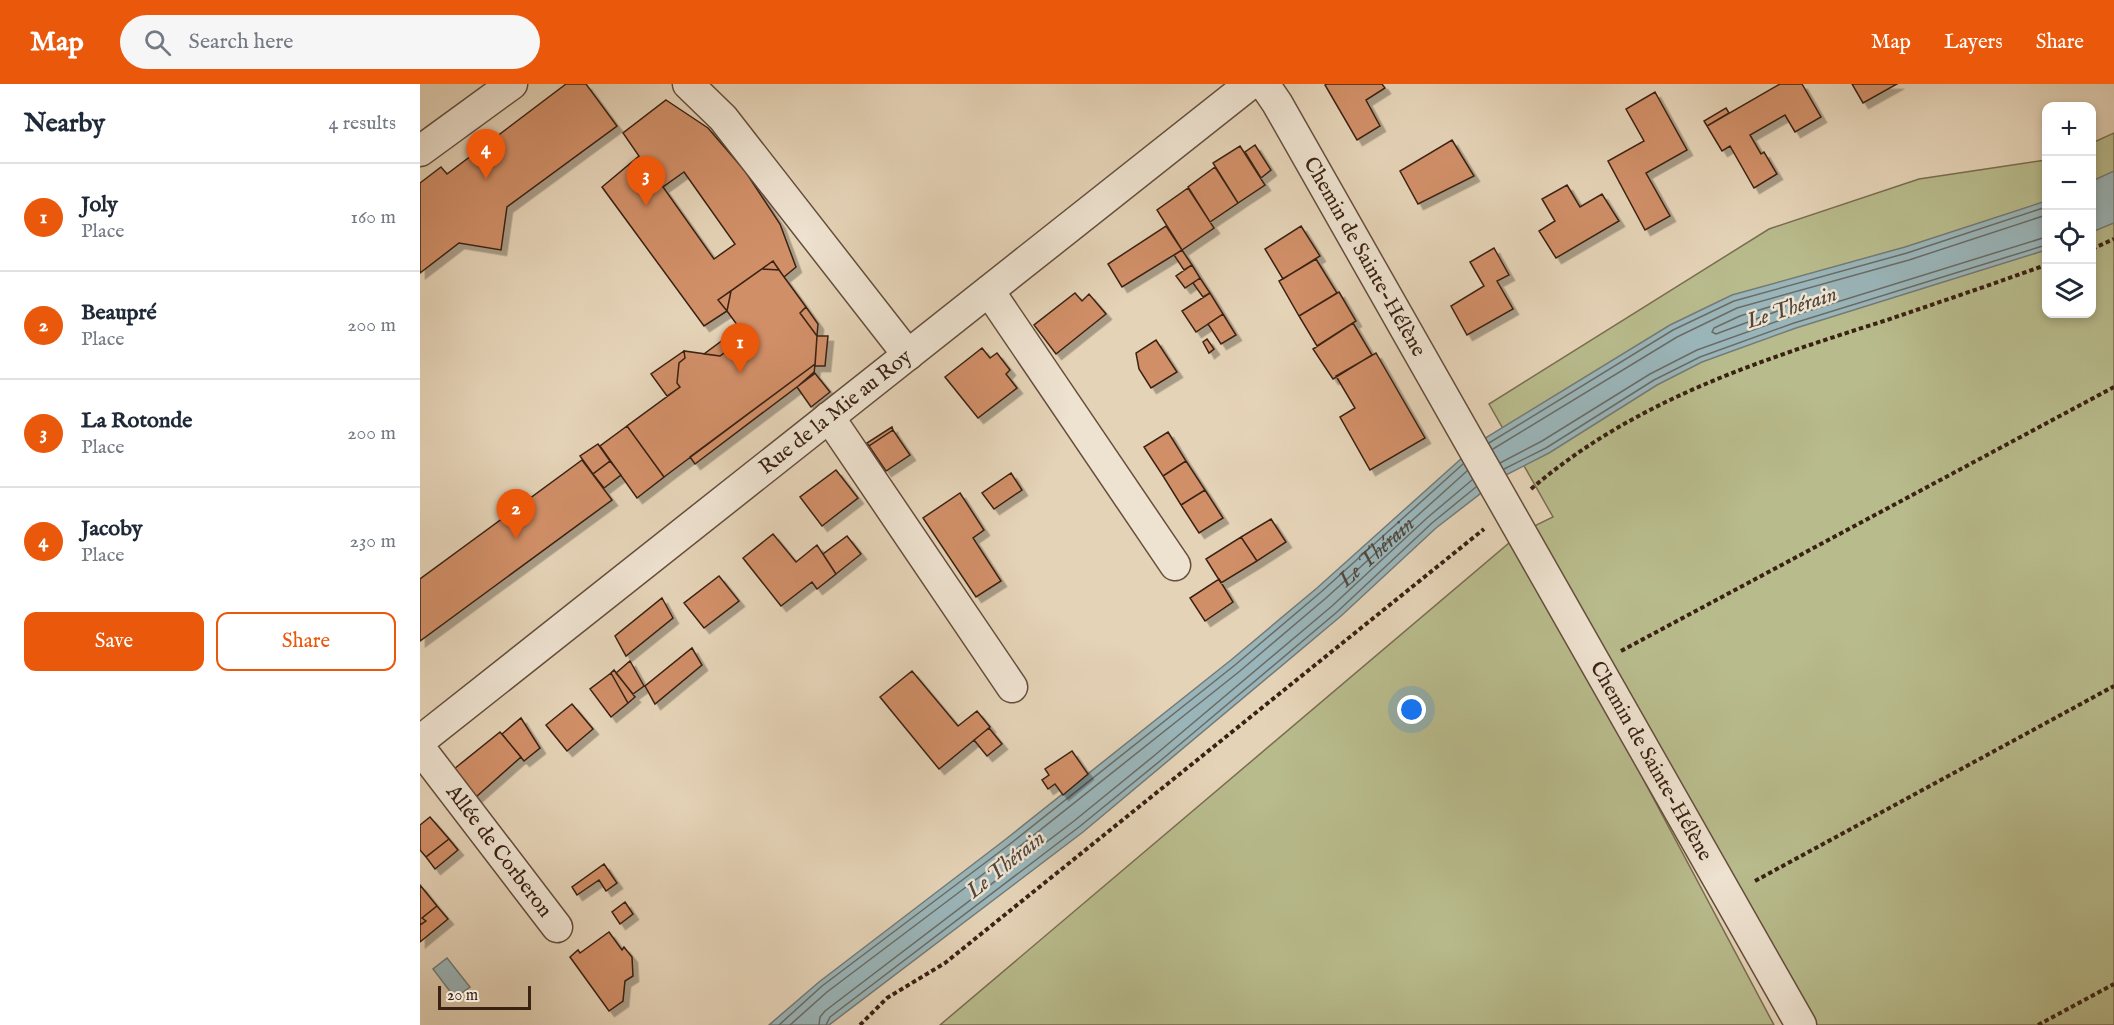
<!DOCTYPE html>
<meta charset="utf-8">
<style>
:root{--surface:#fff;--page:#f6f6f7;--text:#1f2937;--muted:#747a83;--line:#e0e1e3;--accent:#ea580c}
body{margin:0;font-family:"IM FELL English",serif;background:var(--page);color:var(--text)}
.controls{position:absolute;right:18px;top:18px;display:grid;overflow:hidden;border-radius:12px;box-shadow:0 3px 9px #0003}
.controls button{width:54px;height:54px;display:grid;place-items:center;padding:0;border:0;border-bottom:2px solid var(--line);background:var(--surface);color:var(--text);font:30px sans-serif}
.scale{position:absolute;left:18px;bottom:15px;width:93px;box-sizing:border-box;padding-left:6px;border:3px solid #3a2213;border-top:0;font-size:16px;line-height:21px;white-space:nowrap;color:#3a2213;-webkit-text-stroke:4px #eee2d0;paint-order:stroke}
.you{position:absolute;left:992px;top:626px;width:21px;height:21px;margin:-15px;border:4px solid #fff;border-radius:50%;background:#1a73e8;box-shadow:0 0 0 9px #1a73e833}
.badge{display:grid;place-items:center;width:39px;height:39px;border-radius:50%;background:var(--accent);color:#fff;font-size:20px;font-weight:700}
.pin{position:absolute;translate:-50% -50px;filter:drop-shadow(0 2px 3px #0008)}
.pin::after{content:'';position:absolute;top:32px;width:21px;height:18px;background:inherit;clip-path:polygon(0 0,100% 0,50% 100%)}
.list{margin:0;padding:0;list-style:none}
h2{display:flex;justify-content:space-between;align-items:center;height:78px;margin:0;padding:0 24px;font-size:26px}
h2 small{font-size:20px;font-weight:400;color:var(--muted)}
.list li{display:grid;grid-template-columns:39px 1fr auto;gap:18px;align-items:center;box-sizing:border-box;height:108px;padding:0 24px;border-top:2px solid var(--line)}
.list b{display:block;font-size:22px;white-space:nowrap}
.list p{margin:0;font-size:20px;white-space:nowrap;color:var(--muted)}
.list em{font-size:20px;font-style:normal;color:var(--muted)}
.actions{display:flex;gap:12px;padding:18px 24px}
.actions a{flex:1;padding:14px 0;border:2px solid var(--accent);border-radius:12px;text-align:center;font-size:21px;color:var(--accent)}
.actions .main{background:var(--accent);color:#fff}
.icon{flex:none;width:33px;height:33px;fill:none;stroke:currentColor;stroke-width:2;stroke-linecap:round;stroke-linejoin:round}
.map{position:relative;flex:none;width:1694px;height:941px;overflow:hidden}
header{display:flex;align-items:center;gap:36px;box-sizing:border-box;height:84px;padding:0 30px;background:var(--accent);color:#fff}
header strong{font-size:28px}
nav{display:flex;gap:33px;margin-inline-start:auto;font-size:21px}
.search{width:420px;height:54px;background:var(--page);display:flex;align-items:center;gap:15px;box-sizing:border-box;padding:0 21px;border-radius:33px;color:var(--muted);font-size:22px}
main{display:flex}
aside{flex:1;background:var(--surface)}
.map>svg:first-child{display:block}
.green{fill:#b8bb8c;stroke:#796e50;stroke-width:1.5}
.water{fill:#9ab5b9;stroke:#747a77;stroke-width:1.5}
.lines{fill:none;stroke-linecap:round;stroke-linejoin:round}
.shore{stroke:#6a6c66;stroke-width:1.5}
.building{fill:#d18f67;stroke:#3a2213;stroke-width:1.5;fill-rule:evenodd;filter:url(#shadow)}
.minor-casing{stroke:#654e3c;stroke-width:33}
.path{stroke:#3a2213;stroke-width:4;stroke-dasharray:4.5 3;stroke-linecap:butt}
.minor{stroke:#eee2d0;stroke-width:30}
.labels{text-anchor:middle;dominant-baseline:central;stroke-width:5;stroke-linejoin:round;paint-order:stroke}
.street-label{font-size:21px;fill:#3a2213;stroke:#eee2d0}
.water-label{font-size:22px;font-style:italic;fill:#52473c;stroke:#eee2d0}
</style>
<header>
<strong>Map</strong>
<div class="search"><svg class="icon" aria-label="search" viewBox="0 0 24 24"><circle cx="10" cy="10" r="6"/><path d="M15 15l6 6"/></svg>Search here</div>
<nav><a>Map</a><a>Layers</a><a>Share</a></nav>
</header>
<main>
<aside>
<h2>Nearby<small>4 results</small></h2>
<ul class="list">
<li><span class="badge">1</span><div><b>Joly</b><p>Place</p></div><em>160 m</em></li>
<li><span class="badge">2</span><div><b>Beaupré</b><p>Place</p></div><em>200 m</em></li>
<li><span class="badge">3</span><div><b>La Rotonde</b><p>Place</p></div><em>200 m</em></li>
<li><span class="badge">4</span><div><b>Jacoby</b><p>Place</p></div><em>230 m</em></li>
</ul>
<div class="actions"><a class="main">Save</a><a>Share</a></div>
</aside>
<div class="map">
<svg width="1694" height="941" viewBox="0 0 1694 941">
<defs>
<filter id="shadow"><feDropShadow dx="5.5" dy="5.5" stdDeviation="0" flood-color="#0004"/></filter>
</defs>
<rect width="100%" height="100%" fill="#e5d3b7"/>
<filter id="stains"><feTurbulence type="fractalNoise" baseFrequency=".00333" numOctaves="4"/><feColorMatrix values="0 0 0 0 .2 0 0 0 0 .09 0 0 0 0 .02 0 0 0 .5 -.17"/></filter>
<radialGradient id="worn" r=".72"><stop offset=".6" stop-color="#630" stop-opacity="0"/><stop offset="1" stop-color="#630" stop-opacity=".3"/></radialGradient>
<path class="green" d="M1694,49v892h-308l-280,-495 27,-13 -64,-113 280,-175 150,-50 127,-19v154h46v-171z
M1095,454l259,487h-834z"/>
<path class="water" d="M1694,87v52l-22,9v-51z
M1626,117v49l-250,78 -94,34 -45,23 -108,68 -47,24 -66,51 -95,88 -258,216 -254,193h-60l50,-43 187,-143 225,-179 86,-72 165,-148 188,-115 62,-30 173,-48z
M27,874l23,29 -15,11 -22,-29z"/>
<g class="lines">
<g class="shore">
<path d="M1362,219l3,3 -2,3 -67,25 -4,-2 2,-4 26,-12z"/>
<path d="M1069,359l184,-113 61,-29 173,-48 139,-46"/>
<path d="M1073,365l184,-112 60,-29 172,-48 137,-45"/>
<path d="M1080,379l42,-22 108,-67 47,-24 95,-34 254,-79"/>
<path d="M1084,385l42,-21 108,-68 46,-23 94,-34 252,-78"/>
<path d="M359,941l43,-39 188,-142 225,-179 86,-73 142,-128"/>
<path id="s1" d="M370,941l37,-33 188,-142 225,-179 86,-73 141,-127"/>
<path d="M399,941l1,-8 5,-6 249,-190 81,-66 177,-149 95,-88 45,-38"/>
<path d="M406,941l4,-8 249,-190 81,-66 177,-149 95,-89 44,-36"/>
</g>
</g>
<path class="building" d="M146,0h20l31,42 -110,81 -6,43 -42,-7 -39,30v-90l21,-16 6,7z
M907,0h55l3,4 -19,12 14,26 -23,14 -32,-55z
M1360,0h22l19,33 -26,15 -10,-17 -35,20 11,19 3,-2 13,22 -23,14 -24,-42 -8,5 -15,-25z
M1432,0h45l-34,19z
M1235,8l32,58 -41,23 24,43 -25,14 -37,-69 36,-20 -18,-32z
M246,16l42,28 37,43 35,53 16,43 -12,10 -11,-16 -55,39 9,11 -23,15 -102,-139 37,-31 -16,-23zM264,88l51,72 -21,15 -51,-72z
M1306,24l3,5 -22,13 -3,-5z
M1032,56l22,36 -56,28 -18,-33z
M835,61l16,25 -10,8 -16,-26z
M820,62l25,39 -27,18 -25,-40z
M795,83l23,36 -28,19 -22,-35z
M1147,101l13,22 22,-13 17,27 -63,37 -17,-27 16,-10 -13,-22z
M768,104l26,40 -32,22 -25,-40z
M746,142l16,24 -60,37 -14,-23z
M881,142l19,30 -37,23 -18,-30z
M1074,164l15,27 -12,6 16,28 -46,26 -16,-29 33,-20 -14,-24z
M762,166l10,15 -8,5 -10,-15z
M896,175l21,34 -38,23 -20,-35z
M353,177l6,9 -17,-1z
M772,181l8,13 -15,10 -9,-12z
M342,185l17,1 27,37 -6,6 17,23 -2,28 -151,113 -37,-51 53,-39 -3,-4 2,-20 6,-5 -1,-7 36,5 26,-19 -19,-26 4,-20z
M780,194l10,15 -7,4 -10,-14z
M311,207l-4,20 -9,-11z
M919,208l17,29 -39,25 -18,-30z
M655,209l7,8 7,-7 17,20 -50,40 -22,-29z
M790,209l13,21 -27,18 -14,-21z
M386,223l12,17 -1,12 -17,-23z
M803,230l13,21 -15,9 -13,-20z
M933,239l19,32 -39,24 -20,-30z
M319,244l7,9 -3,2 -23,17 -16,-2z
M397,252h11l-3,30h-10z
M787,255l7,10 -5,4 -6,-11z
M736,256l21,32 -26,16 -12,-19 -3,-16z
M562,264l8,10 7,-5 13,17 -4,4 11,14 -39,30 -33,-41z
M264,267l1,7 -6,5 -2,20 3,4 -13,9 -16,-22z
M956,269l49,85 -55,32 -30,-53 15,-9 -19,-32z
M395,280l-1,10 -119,90 -5,-7z
M394,288l16,20 -19,15 -14,-20z
M207,342l37,51 -27,21 -37,-52z
M472,343l1,3 -24,16 -2,-3z
M473,346l17,25 -24,16 -17,-25z
M748,348l18,29 -23,15 -19,-29z
M178,360l12,17 -17,13 -13,-18z
M162,376l30,40 -192,141v-62z
M190,377l11,14 -17,13 -11,-14z
M766,377l19,29 -24,15 -18,-29z
M416,386l22,28 -36,28 -22,-29z
M591,389l11,17 -28,19 -12,-16z
M785,406l18,28 -24,15 -18,-28z
M540,409l24,37 -11,8 28,43 -25,16 -53,-79z
M851,435l15,23 -29,19 -16,-24z
M353,450l23,28 21,-17 19,29 -19,15 -5,-7 -31,24 -38,-48z
M427,452l14,18 -25,20 -13,-20z
M821,453l16,24 -36,22 -15,-24z
M299,492l20,25 -35,27 -20,-25z
M799,495l14,23 -28,19 -15,-23z
M242,514l11,20 -47,38 -11,-20z
M272,564l10,17 -47,39 -10,-18z
M210,577l14,25 -11,8 -17,-21z
M194,586l21,27 -7,6 -17,-30z
M492,587l46,55 19,-15 13,16 -51,42 -59,-72z
M191,589l17,30 -17,14 -21,-28z
M152,620l21,25 -26,22 -21,-26z
M101,634l19,30 -16,13 -22,-27z
M569,644l13,16 -15,12 -13,-16z
M80,648l21,25 -45,40 -22,-28z
M652,667l16,23 -25,21 -8,-11 -7,5 -6,-9 7,-5 -4,-6z
M10,733l19,22 -23,18 -6,-7v-25z
M29,755l9,11 -23,19 -9,-12z
M184,780l13,19 -11,8 -7,-11 -22,15 -5,-8z
M0,801l17,21 -15,12 4,3 -6,4z
M205,818l8,12 -13,10 -8,-12z
M17,822l11,13 -28,23v-17l6,-4 -4,-3z
M189,848l13,18 2,-3 8,10 1,19 -8,5 -2,20 -14,10 -39,-54 8,-7 2,3z"/>
<g class="lines">
<g class="minor-casing">
<g id="minor">
<path d="M268,0l35,34 185,237"/>
<path id="s2" d="M844,0l13,19 524,922"/>
<path d="M0,67l92,-67"/>
<path d="M569,207l186,274"/>
<path d="M409,333l183,270"/>
<path id="s3" d="M0,657l830,-657"/>
<path id="s4" d="M0,664l137,179"/>
</g>
</g>
<path class="path" d="M1672,165l22,-10
M1111,405c104,-89 227,-128 356,-169 53,-18 106,-36 159,-55
M1201,567l493,-264
M1335,797l359,-195
M440,941l27,-27 58,-35 539,-434
M1618,941l76,-41"/>
<use href="#minor" class="minor"/>
</g>
<g class="labels">
<g class="street-label">
<text stroke="none"><textPath href="#s2" startOffset="200">Chemin de Sainte-Hélène</textPath></text>
<text stroke="none"><textPath href="#s3" startOffset="530">Rue de la Mie au Roy</textPath></text>
<text stroke="none"><textPath href="#s2" startOffset="780">Chemin de Sainte-Hélène</textPath></text>
<text stroke="none"><textPath href="#s4" startOffset="130">Allée de Corberon</textPath></text>
</g>
<g class="water-label">
<text transform="translate(1372 224) rotate(-18)">Le Thérain</text>
<text stroke="none"><textPath href="#s1" startOffset="754">Le Thérain</textPath></text>
<text transform="translate(586 781) rotate(-39)">Le Thérain</text>
</g>
</g>
<rect width="100%" height="100%" filter="url(#stains)"/>
<rect width="100%" height="100%" fill="url(#worn)"/>
</svg>
<div class="controls">
<button>+</button>
<button>−</button>
<button><svg class="icon" aria-label="locate" viewBox="0 0 24 24"><circle cx="12" cy="12" r="6"/><path d="M12 2v4M12 18v4M2 12h4M18 12h4"/></svg></button>
<button><svg class="icon" aria-label="layers" viewBox="0 0 24 24"><path d="M12 4l9 5-9 5-9-5zM3 14l9 5 9-5"/></svg></button>
</div>
<div class="scale">20 m</div>
<div class="you"></div>
<div class="pin badge" style="left:320px;top:289px">1</div>
<div class="pin badge" style="left:96px;top:455px">2</div>
<div class="pin badge" style="left:226px;top:122px">3</div>
<div class="pin badge" style="left:66px;top:95px">4</div>
</div>
</main>
